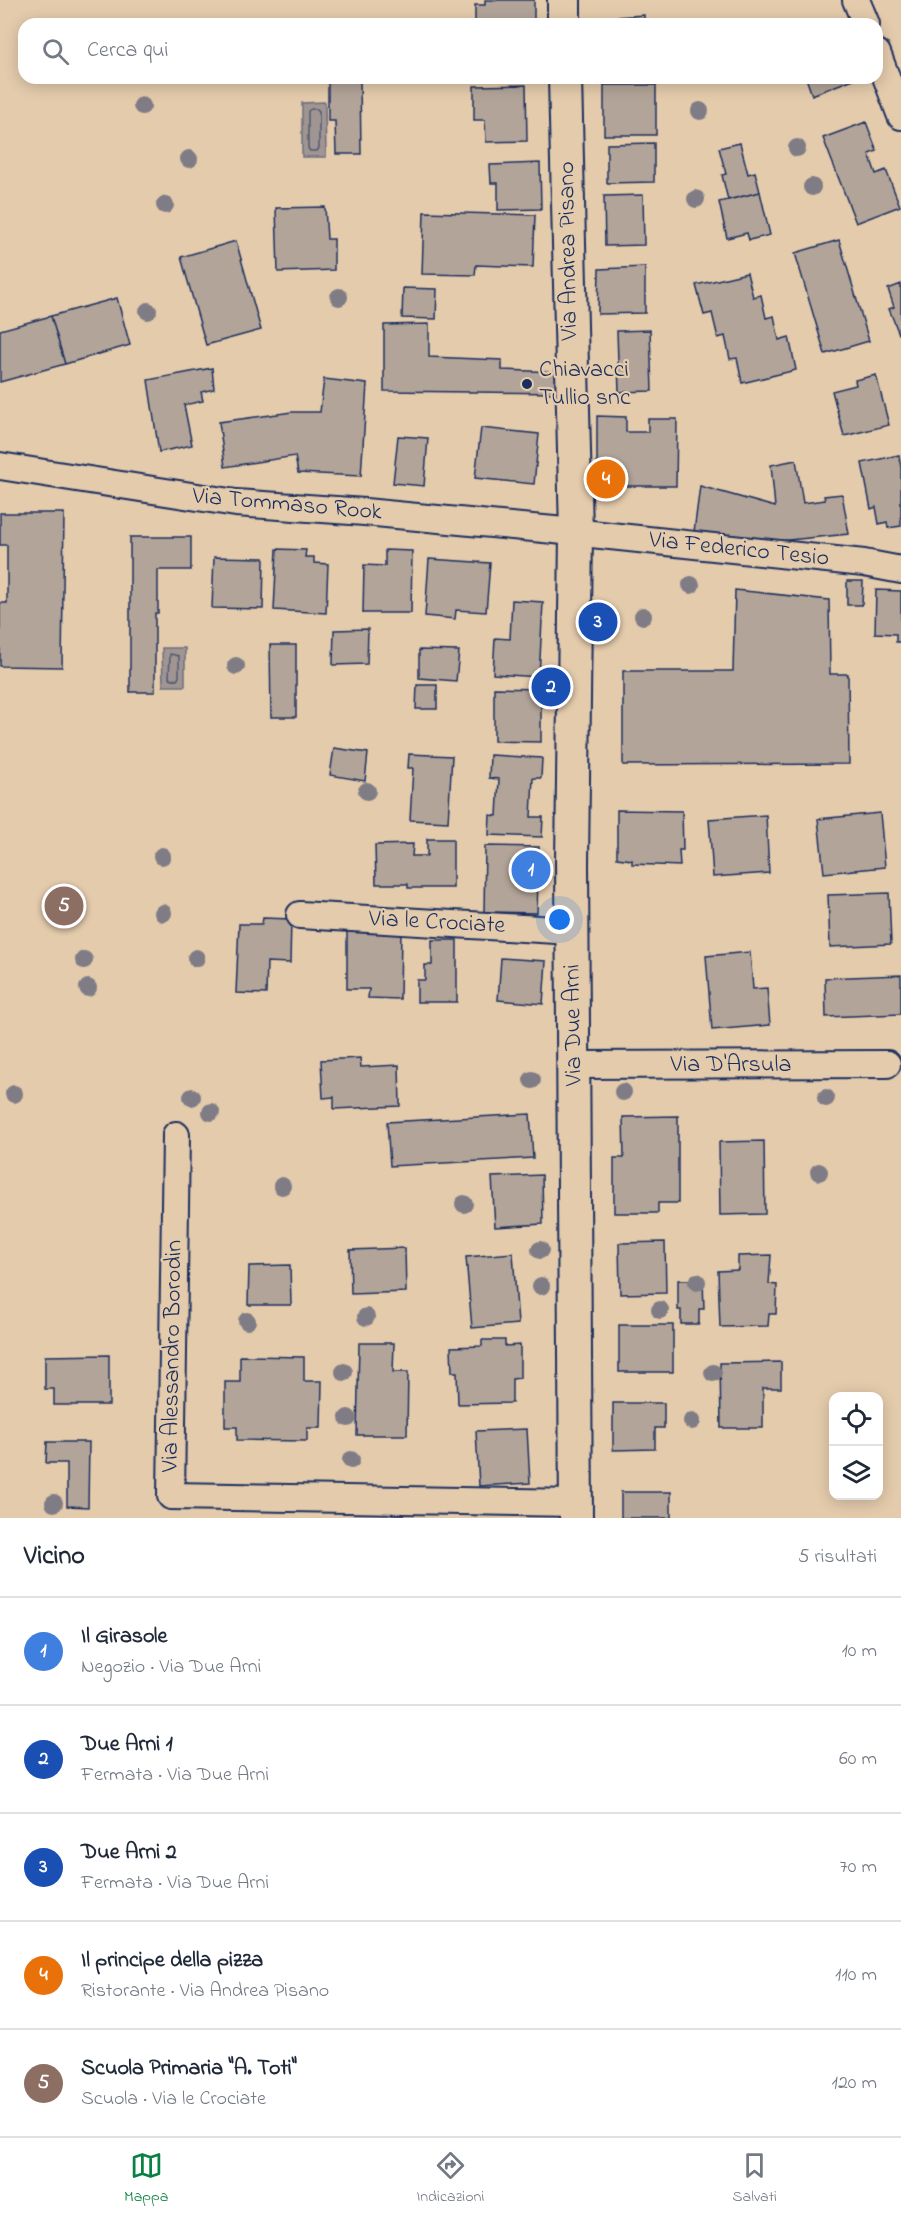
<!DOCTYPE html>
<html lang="it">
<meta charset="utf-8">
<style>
:root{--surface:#fff;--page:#f2f2f3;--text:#1f2937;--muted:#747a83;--line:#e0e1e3;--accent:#0b8043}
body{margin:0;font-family:"Indie Flower",sans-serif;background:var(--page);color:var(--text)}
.controls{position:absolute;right:18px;bottom:18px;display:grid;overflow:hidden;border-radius:12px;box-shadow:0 3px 15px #0003}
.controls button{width:54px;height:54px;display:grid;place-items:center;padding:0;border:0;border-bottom:2px solid var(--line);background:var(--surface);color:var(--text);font:30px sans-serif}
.you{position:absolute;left:560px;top:920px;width:21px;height:21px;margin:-15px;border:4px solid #fff;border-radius:50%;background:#1a73e8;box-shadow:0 0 0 9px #1a73e833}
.badge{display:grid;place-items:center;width:39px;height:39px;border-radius:50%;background:var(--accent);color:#fff;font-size:20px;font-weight:700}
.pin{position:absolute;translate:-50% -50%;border:3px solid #fff;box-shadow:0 2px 6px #0006}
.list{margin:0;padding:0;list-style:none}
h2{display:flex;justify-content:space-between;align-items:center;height:78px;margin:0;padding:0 24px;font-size:26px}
h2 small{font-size:20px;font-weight:400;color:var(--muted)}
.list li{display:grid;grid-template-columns:39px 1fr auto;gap:18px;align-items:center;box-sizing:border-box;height:108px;padding:0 24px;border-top:2px solid var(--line)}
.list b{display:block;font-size:22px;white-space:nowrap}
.list p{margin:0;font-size:20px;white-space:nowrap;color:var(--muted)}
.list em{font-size:20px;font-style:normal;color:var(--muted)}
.icon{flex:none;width:33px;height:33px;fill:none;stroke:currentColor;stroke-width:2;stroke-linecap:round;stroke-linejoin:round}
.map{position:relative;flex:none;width:901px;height:1518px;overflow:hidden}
.search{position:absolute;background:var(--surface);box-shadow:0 3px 15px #0003;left:18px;right:18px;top:18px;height:66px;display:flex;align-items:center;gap:15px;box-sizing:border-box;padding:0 21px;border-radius:18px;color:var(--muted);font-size:22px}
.sheet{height:618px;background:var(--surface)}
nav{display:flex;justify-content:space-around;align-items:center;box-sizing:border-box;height:84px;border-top:2px solid var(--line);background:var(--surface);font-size:16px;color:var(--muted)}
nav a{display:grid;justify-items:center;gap:3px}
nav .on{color:var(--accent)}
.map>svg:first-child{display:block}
.water{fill:#a09592;stroke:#6b6c7d;stroke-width:1.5}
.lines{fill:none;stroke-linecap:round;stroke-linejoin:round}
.shore{stroke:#505873;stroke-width:1.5}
.building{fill:#b2a498;stroke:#1b2f5e;stroke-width:1.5}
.minor-casing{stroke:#1b2f5e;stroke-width:30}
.tertiary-casing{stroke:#1b2f5e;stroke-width:36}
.minor{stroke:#e4cbac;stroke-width:26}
.tertiary{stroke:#e4cbac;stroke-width:32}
.tree{fill:#7f7c85}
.poi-dot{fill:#1b2f5e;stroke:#e4cbac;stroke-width:2}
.labels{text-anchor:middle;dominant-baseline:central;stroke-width:4.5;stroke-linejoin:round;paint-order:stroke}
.street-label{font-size:24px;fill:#1b2f5e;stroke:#e4cbac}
.poi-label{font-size:24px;fill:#1b2f5e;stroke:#e4cbac;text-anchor:start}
</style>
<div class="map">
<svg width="901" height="1518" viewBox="0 0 901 1518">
<rect width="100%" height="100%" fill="#e4cbac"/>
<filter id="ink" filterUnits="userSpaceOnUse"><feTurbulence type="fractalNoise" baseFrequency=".0167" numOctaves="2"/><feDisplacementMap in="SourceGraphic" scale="12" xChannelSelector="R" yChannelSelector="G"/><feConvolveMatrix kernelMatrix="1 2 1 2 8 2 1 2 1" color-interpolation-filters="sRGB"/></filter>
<g filter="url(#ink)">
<path class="water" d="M325,102l1,55h-24v-54z
M162,648h23v38h-22z"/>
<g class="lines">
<path class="shore" d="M311,109h6l2,2v37l-2,3h-7l-2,-3v-37z
M170,654l9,2v21l-2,3 -8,-2z"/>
</g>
<path class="building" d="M485,0h49v24h-59v-19h10z
M644,15v9h-42l-1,-6z
M328,78h32l1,76h-25l-1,-33h-7z
M806,78h50l-44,17z
M526,85l1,56 -41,1 -1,-22h-11v-34z
M604,85h52v50h-52z
M866,122l11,29 -8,3 7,20 10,-4 14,36 -44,17 -33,-85z
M654,143v39l-47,1v-39z
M740,143l8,31 7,-2 5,20 -32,8 -6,-25 4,-1 -7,-26z
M540,163l1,46 -43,1v-27h-7l-1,-18z
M760,192l10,43 -21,5 -2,-7 -20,5 -8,-36z
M643,195l1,50 -39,1 -1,-50z
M325,207l2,32h7v31l-56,2 -2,-64z
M424,212l111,3 -2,52 -57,-2 -1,10 -53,-1z
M839,240l30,101 -44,13 -30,-101z
M236,241l25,89 -55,15 -25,-88z
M645,267v46l-47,1 1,-45z
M747,273l6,24 8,-2 5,23 8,-2 5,24 10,-3 7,33 -54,13 -5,-25 -7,1 -5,-23 -7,2 -6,-25 -8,2 -8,-30z
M901,284v49l-2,1 -10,-25 5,-2 -6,-18z
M403,288l34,1 -1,30 -34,-1z
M117,298l13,47 -65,19 -14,-48z
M51,316l14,48 -65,18v-52z
M429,324v33l73,3v10l55,2 1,21 -174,-2v-66z
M650,330l2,61 -33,1 -2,-61z
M212,368l2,21 -13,3 2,9 -19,4 8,40 -33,7 -11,-72z
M876,375l13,50 -45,11 -12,-45 24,-6 -1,-5z
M324,379l43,5 -6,92 -63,-3 -3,-17 -70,11 -6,-45 73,-10h28z
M597,416l29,1v15h22v-13h29l-1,67h-79z
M481,428l58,6 -5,50 -59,-6z
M398,436l30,2 -4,48 -31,-3z
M899,455l2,13v58l-13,2 -1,-6 -8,2 -3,-17 -5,2 -9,-46z
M796,460l7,43 22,-3 -1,-4 18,-2 7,40 -91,9 -64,-11 6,-46 75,21 -4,-42z
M0,513h64l-2,154 -62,-1v-63h7v-58h-7z
M130,537h61v33h-33v43h-3v79h-25z
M277,549l29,1 -1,7h9v6l14,1 -2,49 -52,-3z
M385,550l27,1 -1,62h-48l1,-48 21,1z
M214,557l50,1 -1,51 -51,-1z
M429,559l61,4 -4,49 -30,-2 -1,9 -30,-3z
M847,581h16l-1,24h-15z
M735,590l94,10 1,74h18l1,90 -226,1v-94h110z
M876,590l25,1v51h-5v-8l-21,-1z
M512,600l31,2 -4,75 -46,-3 2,-36 15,1z
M368,629l-1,35 -34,1 1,-35z
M270,645h26v72h-25z
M419,650l40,1 -3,30 -37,-3z
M417,685h20v24h-21z
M494,688l47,1v53l-47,-1z
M334,748l34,5 -3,28 -35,-6z
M409,754l43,2 -4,66 -38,-2 3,-52h-5z
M490,755l52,3 -1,20h-8l-2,39h12l-1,20 -53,-2 1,-20 7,1 2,-37 -10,-1z
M617,810l65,1 1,39h-4l1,16 -48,-2v-4l-15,-2z
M880,813l5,54 -61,6 -6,-54z
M766,815l3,58 -56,4 -4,-58z
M427,839h26v49h-45v-4h-32l-1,-39 38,-1 -1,12h15z
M485,846l54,1 -2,66 -53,-1z
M889,893l2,51 -61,3 -2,-52z
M263,918l28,1 -1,44 -23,-1 -1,32 -30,-1 3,-69h23z
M347,930h54l-1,69 -32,-1 1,-9h-22z
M432,940h25v62h-40v-22h8v-15h7z
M750,952l3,37 14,-1 3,37 -58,5 -6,-74z
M501,958l45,3 -3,43 -45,-4z
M901,975v39l-75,3 -1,-39z
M360,1058l1,9 38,-2 1,41 -66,3v-12l-11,1 -2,-38z
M530,1114l3,44 -143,8 -3,-44z
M678,1116v87h-20v10h-44v-55h10l-1,-41z
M764,1141l1,73 -45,1 -1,-73z
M542,1175l1,49 -48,3 -3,-50z
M665,1242l1,51 -46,1 -1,-51z
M405,1248l1,44 -55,2 -1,-44z
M513,1253l5,71 -46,4 -6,-71z
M771,1255l-2,29 8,1 -1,29h-7l-1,12 -48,1 -2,-56 20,-1v-14z
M290,1265l1,40h-43l1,-39z
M678,1280h25l1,29h-5v15h-18v-14h-3z
M619,1325h54v47h-54z
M482,1340h23v6l15,-1v33l-8,1v24l-54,1 -1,-32h-5l-1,-25 31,-1z
M359,1343h35l-1,29h15l-1,63h-50z
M109,1355v50h-55v-16h-9v-33z
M240,1356l64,1v24h18l-1,47h-14v13l-70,-1v-13h-12v-45h15z
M781,1362v26h-18v40h-42l-1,-65z
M613,1403h51v25h-9v21l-42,1z
M527,1429l3,54 -51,3 -3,-55z
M47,1442h42l-1,65 -21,-1v-43h-21z
M621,1492h50v26h-50z"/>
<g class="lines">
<g class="minor-casing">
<path id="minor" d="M856,0l10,24
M877,53l24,63
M0,466l236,37 129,9 189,18 310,33 37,7
M300,915l273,16
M575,1065l312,-1
M176,1135l-5,361 405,7"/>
</g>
<g class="tertiary-casing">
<path id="tertiary" d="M564,0v24
M565,78l11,455 -4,330 4,655"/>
</g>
<use href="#minor" class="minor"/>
<use href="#tertiary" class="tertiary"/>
</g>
<g class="tree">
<circle cx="142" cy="106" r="9"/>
<circle cx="700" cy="111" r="9"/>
<circle cx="797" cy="148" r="9"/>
<circle cx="189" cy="159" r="9"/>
<circle cx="812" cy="187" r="9"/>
<circle cx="696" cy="199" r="9"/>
<circle cx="165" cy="205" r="9"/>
<circle cx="339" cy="297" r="9"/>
<circle cx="148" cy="311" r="9"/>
<circle cx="691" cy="585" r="9"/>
<circle cx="643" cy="616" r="9"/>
<circle cx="236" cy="666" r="9"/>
<circle cx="367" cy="791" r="9"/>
<circle cx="162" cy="856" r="9"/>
<circle cx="163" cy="913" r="9"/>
<circle cx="196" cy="958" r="9"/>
<circle cx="84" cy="960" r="9"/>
<circle cx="88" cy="988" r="9"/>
<circle cx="532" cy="1080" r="9"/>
<circle cx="623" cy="1092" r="9"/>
<circle cx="14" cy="1094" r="9"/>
<circle cx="192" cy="1097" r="9"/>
<circle cx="826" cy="1098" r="9"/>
<circle cx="211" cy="1112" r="9"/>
<circle cx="819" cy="1172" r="9"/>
<circle cx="282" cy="1186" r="9"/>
<circle cx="464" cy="1204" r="9"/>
<circle cx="540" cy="1250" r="9"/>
<circle cx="697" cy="1282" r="9"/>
<circle cx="541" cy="1286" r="9"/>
<circle cx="660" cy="1310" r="9"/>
<circle cx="366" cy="1317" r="9"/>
<circle cx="247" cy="1321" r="9"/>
<circle cx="344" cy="1372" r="9"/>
<circle cx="713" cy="1373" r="9"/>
<circle cx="348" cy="1418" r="9"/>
<circle cx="692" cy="1421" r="9"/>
<circle cx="351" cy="1460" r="9"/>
<circle cx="54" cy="1503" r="9"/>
</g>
</g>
<circle class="poi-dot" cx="527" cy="384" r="6"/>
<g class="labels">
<g class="street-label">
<text transform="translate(569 251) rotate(-91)">Via Andrea Pisano</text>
<text transform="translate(287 505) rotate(5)">Via Tommaso Rook</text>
<text transform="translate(739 550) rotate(6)">Via Federico Tesio</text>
<text transform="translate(437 923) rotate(3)">Via le Crociate</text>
<text transform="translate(574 1025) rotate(-91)">Via Due Arni</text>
<text x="731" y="1065">Via D'Arsula</text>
<text transform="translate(173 1356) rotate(-89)">Via Alessandro Borodin</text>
</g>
<g class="poi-label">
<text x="539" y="370">Chiavacci<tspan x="539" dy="28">Tullio snc</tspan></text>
</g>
</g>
</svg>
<div class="controls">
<button><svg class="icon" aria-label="locate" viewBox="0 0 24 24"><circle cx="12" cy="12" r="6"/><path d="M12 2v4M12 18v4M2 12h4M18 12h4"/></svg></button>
<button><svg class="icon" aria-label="layers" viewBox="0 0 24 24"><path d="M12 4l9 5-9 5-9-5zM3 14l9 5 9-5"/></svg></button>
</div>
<div class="you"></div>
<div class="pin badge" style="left:531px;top:870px;background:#3f7fe0">1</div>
<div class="pin badge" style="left:551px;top:687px;background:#1a4fb4">2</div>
<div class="pin badge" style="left:598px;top:622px;background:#1a4fb4">3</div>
<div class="pin badge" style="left:606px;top:479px;background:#e8710a">4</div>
<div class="pin badge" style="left:64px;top:906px;background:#8d6e63">5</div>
<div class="search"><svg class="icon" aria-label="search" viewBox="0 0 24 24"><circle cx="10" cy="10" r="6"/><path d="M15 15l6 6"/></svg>Cerca qui</div>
</div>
<section class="sheet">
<h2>Vicino<small>5 risultati</small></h2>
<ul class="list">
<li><span class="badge" style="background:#3f7fe0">1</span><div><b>Il Girasole</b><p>Negozio · Via Due Arni</p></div><em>10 m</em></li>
<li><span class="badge" style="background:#1a4fb4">2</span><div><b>Due Arni 1</b><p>Fermata · Via Due Arni</p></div><em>60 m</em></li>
<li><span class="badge" style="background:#1a4fb4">3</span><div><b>Due Arni 2</b><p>Fermata · Via Due Arni</p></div><em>70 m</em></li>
<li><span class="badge" style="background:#e8710a">4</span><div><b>Il principe della pizza</b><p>Ristorante · Via Andrea Pisano</p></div><em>110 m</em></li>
<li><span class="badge" style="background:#8d6e63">5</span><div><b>Scuola Primaria &quot;A. Toti&quot;</b><p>Scuola · Via le Crociate</p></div><em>120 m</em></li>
</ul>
</section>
<nav>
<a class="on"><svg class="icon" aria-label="map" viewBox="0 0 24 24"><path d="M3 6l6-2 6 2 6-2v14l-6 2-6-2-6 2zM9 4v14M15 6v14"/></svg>Mappa</a>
<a><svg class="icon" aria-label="directions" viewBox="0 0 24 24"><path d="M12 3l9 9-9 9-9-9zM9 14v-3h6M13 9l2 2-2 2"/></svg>Indicazioni</a>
<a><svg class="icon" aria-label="saved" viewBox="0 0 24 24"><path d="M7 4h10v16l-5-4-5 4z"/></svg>Salvati</a>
</nav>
